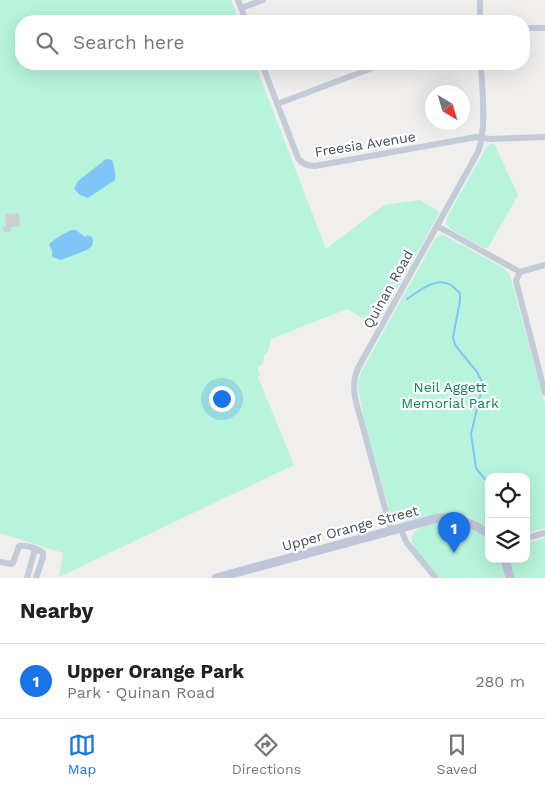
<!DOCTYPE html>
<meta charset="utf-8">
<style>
:root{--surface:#fff;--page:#f6f6f6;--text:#222;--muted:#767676;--line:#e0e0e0;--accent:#1a73e8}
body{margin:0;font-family:"Work Sans",sans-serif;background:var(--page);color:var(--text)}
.controls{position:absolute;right:15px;bottom:15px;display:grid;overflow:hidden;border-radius:10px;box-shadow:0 5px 20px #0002}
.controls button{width:45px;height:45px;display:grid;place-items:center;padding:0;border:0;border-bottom:1px solid var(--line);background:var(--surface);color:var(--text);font:25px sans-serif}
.compass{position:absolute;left:425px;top:85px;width:45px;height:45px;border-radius:50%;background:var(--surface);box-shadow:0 5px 20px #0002;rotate:142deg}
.you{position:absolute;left:221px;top:398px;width:18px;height:18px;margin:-12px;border:4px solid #fff;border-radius:50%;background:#1a73e8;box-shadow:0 0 0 8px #1a73e833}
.badge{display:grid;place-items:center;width:32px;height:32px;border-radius:50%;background:var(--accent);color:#fff;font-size:16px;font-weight:700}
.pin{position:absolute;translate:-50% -41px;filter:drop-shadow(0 1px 2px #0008)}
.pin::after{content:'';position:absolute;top:26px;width:18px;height:15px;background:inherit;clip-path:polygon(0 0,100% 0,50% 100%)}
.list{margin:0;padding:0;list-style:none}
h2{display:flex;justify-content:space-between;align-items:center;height:65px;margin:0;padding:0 20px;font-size:21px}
h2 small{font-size:16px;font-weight:400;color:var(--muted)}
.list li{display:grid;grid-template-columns:32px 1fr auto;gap:15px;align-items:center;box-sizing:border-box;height:75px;padding:0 20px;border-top:1px solid var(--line)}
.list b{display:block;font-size:19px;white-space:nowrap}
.list p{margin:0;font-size:16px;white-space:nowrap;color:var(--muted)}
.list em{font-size:16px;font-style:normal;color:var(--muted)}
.icon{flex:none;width:28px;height:28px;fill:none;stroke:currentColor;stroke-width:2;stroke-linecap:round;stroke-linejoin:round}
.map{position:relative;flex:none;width:545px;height:578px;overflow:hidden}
.search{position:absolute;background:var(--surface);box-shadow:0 5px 20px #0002;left:15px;right:15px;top:15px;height:55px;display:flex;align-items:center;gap:12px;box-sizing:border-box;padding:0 18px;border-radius:20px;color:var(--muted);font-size:19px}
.sheet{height:140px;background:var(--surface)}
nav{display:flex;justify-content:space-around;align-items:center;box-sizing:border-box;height:70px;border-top:1px solid var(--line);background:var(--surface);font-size:14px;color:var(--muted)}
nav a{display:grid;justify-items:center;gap:2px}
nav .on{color:var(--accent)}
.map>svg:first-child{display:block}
.green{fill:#b7f4db}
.water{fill:#7fc6f6}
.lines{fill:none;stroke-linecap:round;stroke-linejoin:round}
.stream{stroke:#7fc6f6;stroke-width:2}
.building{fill:#cdcfd7}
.street{stroke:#c3cad8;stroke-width:6}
.secondary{stroke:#bfc6da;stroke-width:9}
.labels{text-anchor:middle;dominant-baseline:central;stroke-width:4.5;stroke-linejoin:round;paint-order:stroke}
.street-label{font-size:14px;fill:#444d5e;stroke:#fff}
.park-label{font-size:14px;fill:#0c825e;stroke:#fff}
</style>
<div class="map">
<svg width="545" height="578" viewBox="0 0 545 578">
<rect width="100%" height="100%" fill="#f1efee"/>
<path class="green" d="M0,0h231l8,21h-218v43h234l71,185 58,-44 36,-5 20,12 -64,114 -29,-17 -76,30 -3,13 -4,3 -1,9 -4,2 -1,4 2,4 -2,3 36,88 -235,112 4,-24 -63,-20z
M494,143l24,52 -30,53h-4l-34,-19 -3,-5 -1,-5 40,-71 4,-4z
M444,235l61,34 5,6 35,129v124l-19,5v-56h-37v51l-20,-11 -17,-4 -15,1 -35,9 -7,-3 -4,-4 -27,-96 -6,-32v-6l3,-10 74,-133 4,-3z
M445,522c17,1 32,7 44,19v18h11l5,19h-65c-22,-26 -53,-49 5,-56z
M545,538v40h-31l-5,-19h17v-16z"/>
<path class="water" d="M106,159l6,1c2,5 4,14 3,20l-27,18 -8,-3 -6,-6 4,-8z
M71,230h5l9,7 2,-2 5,2 1,3 -1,6 -5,4 -26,10 -9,-3v-6l-3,-7c7,-6 14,-10 22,-14z"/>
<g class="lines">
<path class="stream" d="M407,299c13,-8 28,-23 44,-14 3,2 6,6 9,8v8l-7,36 2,8 22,27 6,12 -12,50 5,34 13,16"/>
</g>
<path class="building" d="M19,213l1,13 -9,1v4l-7,1 -1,-5 3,-1 -1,-12z"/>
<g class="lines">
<path class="street" d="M238,0l8,21
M480,0v21
M241,8l22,-8
M524,28h21
M262,64l36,94c4,6 9,8 17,8l161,-29 14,2 55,-2
M277,104l106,-40
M437,226l83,46
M520,272l-4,9 29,112
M520,272l25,-7
M401,528l3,9 3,6 29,35
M391,530l-35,-128c-3,-12 -3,-22 2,-34l120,-216c9,-23 4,-63 3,-88
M526,538l19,-5
M0,562l11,2 2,-1 6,-17c8,-1 18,2 24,7v4l-7,21
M27,578l8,-29"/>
<path class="secondary" d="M505,559l5,19
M216,578l222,-60c19,-2 35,5 51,16"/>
</g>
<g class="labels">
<g class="street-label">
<text transform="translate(365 144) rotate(-9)">Freesia Avenue</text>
<text transform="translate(388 289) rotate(-61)">Quinan Road</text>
<text transform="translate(350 528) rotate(-15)">Upper Orange Street</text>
</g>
<g class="park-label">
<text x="450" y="387">Neil Aggett<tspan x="450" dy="16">Memorial Park</tspan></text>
</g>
</g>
</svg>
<div class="controls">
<button><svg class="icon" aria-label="locate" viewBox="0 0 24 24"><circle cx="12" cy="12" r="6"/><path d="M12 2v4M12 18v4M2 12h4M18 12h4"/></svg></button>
<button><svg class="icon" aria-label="layers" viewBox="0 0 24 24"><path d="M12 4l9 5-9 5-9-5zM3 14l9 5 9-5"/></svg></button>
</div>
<svg class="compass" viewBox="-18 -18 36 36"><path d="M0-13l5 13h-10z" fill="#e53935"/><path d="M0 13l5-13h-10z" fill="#767676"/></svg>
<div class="you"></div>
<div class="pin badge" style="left:454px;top:553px">1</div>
<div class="search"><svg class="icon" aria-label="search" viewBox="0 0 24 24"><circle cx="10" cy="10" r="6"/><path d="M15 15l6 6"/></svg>Search here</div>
</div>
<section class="sheet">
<h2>Nearby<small></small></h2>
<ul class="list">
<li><span class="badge">1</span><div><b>Upper Orange Park</b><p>Park · Quinan Road</p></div><em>280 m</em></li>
</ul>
</section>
<nav>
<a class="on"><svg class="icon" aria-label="map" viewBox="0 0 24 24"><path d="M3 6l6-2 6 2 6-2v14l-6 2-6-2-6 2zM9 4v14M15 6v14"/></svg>Map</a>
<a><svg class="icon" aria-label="directions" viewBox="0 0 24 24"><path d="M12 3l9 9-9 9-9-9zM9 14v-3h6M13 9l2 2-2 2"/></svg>Directions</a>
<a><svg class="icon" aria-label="saved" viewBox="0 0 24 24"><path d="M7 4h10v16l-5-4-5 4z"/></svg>Saved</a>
</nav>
